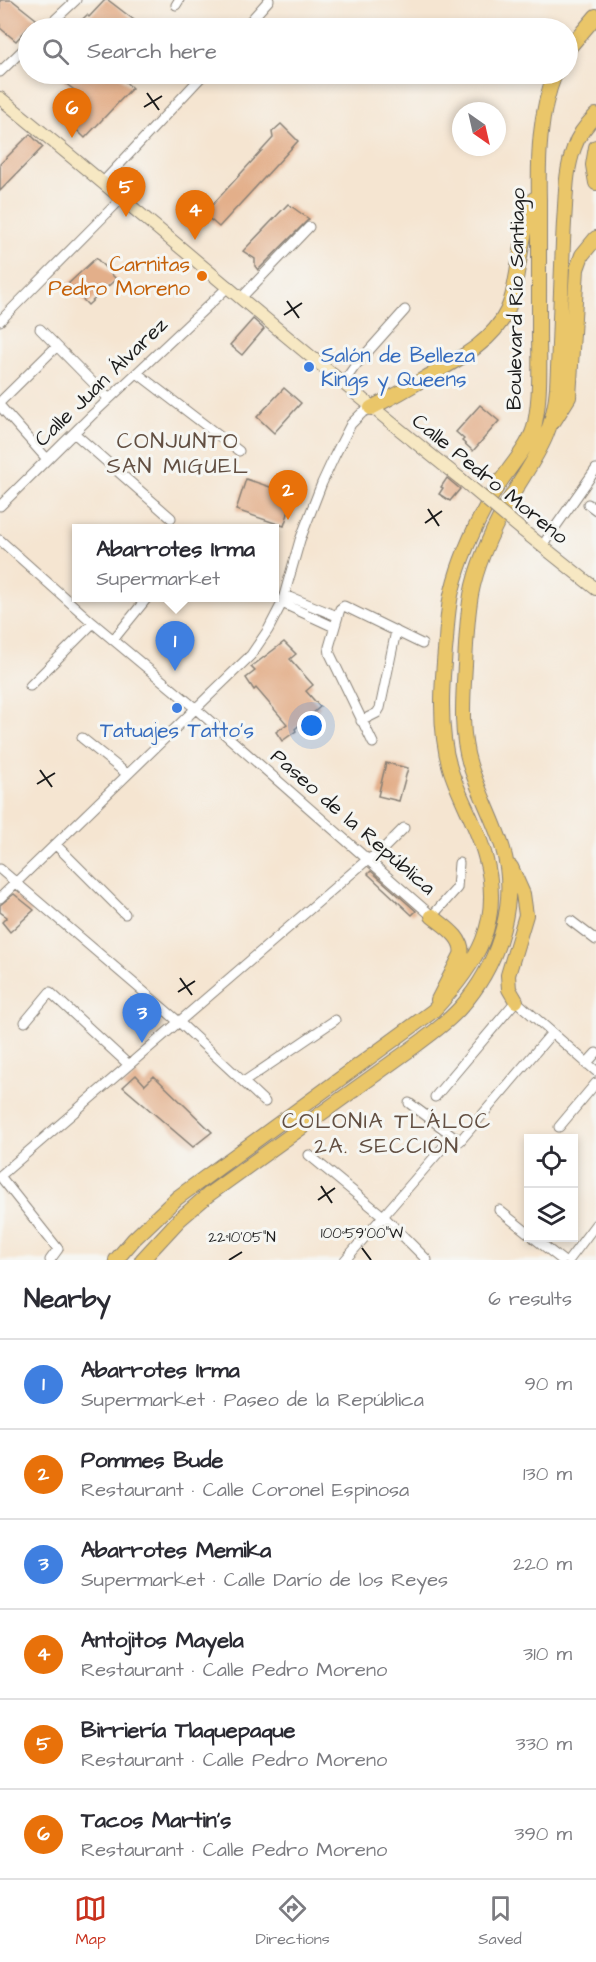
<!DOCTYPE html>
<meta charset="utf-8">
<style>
:root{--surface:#fff;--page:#f7f7f7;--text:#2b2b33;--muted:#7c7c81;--line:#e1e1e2;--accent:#c8321e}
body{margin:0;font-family:"Architects Daughter",sans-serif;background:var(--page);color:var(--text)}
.controls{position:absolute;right:18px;bottom:18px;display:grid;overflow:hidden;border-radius:0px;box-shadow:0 3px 9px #0003}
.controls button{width:54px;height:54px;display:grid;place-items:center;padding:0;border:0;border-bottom:2px solid var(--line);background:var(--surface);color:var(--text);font:30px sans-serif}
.compass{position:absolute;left:452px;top:102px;width:54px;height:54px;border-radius:50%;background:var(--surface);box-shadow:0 3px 9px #0003;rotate:146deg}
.you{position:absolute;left:312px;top:726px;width:21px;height:21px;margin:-15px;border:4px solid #fff;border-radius:50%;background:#1a73e8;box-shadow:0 0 0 9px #1a73e833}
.badge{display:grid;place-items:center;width:39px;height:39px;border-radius:50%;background:var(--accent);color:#fff;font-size:20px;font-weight:700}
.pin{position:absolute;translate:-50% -50px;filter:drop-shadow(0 2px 3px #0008)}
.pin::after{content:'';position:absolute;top:32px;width:21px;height:18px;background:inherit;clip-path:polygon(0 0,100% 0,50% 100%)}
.popup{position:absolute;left:72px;top:524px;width:207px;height:78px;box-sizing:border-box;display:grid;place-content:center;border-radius:0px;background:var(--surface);filter:drop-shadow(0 2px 4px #0005);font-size:20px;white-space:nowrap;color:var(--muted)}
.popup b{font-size:22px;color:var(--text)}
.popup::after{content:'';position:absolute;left:50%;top:100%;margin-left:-12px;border:12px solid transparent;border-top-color:var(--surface)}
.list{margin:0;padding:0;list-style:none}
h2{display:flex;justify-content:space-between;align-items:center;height:78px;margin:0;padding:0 24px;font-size:26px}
h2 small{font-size:20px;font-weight:400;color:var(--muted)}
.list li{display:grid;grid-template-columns:39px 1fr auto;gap:18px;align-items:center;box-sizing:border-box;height:90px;padding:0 24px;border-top:2px solid var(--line)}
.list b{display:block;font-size:22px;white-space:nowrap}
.list p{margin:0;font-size:20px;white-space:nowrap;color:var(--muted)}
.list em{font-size:20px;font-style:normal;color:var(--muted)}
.icon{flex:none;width:33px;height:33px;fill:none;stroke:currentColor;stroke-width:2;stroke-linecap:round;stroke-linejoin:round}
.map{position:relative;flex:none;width:596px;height:1260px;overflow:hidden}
.search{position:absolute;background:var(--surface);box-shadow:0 3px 9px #0003;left:18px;right:18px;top:18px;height:66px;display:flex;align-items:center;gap:15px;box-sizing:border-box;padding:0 21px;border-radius:33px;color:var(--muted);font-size:22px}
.sheet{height:618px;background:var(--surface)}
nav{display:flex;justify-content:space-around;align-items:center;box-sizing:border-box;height:84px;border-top:2px solid var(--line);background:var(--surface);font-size:16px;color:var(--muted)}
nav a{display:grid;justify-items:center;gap:3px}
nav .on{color:var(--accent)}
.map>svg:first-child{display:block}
.building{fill:#e3af8a}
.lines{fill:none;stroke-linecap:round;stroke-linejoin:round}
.street-casing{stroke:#888076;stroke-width:11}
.secondary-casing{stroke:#888076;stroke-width:14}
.primary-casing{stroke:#888076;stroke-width:16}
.street{stroke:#fff;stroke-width:9}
.secondary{stroke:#f7e8c3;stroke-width:12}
.primary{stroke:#eac669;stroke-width:14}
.secondary-bridge-casing{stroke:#888076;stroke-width:14;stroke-linecap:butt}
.secondary-bridge{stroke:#f7e8c3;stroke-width:12}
.ticks{fill:none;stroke:#1c1c1c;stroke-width:2}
.food-dot{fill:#e8710a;stroke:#f6f6f2;stroke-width:2}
.shop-dot{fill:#3f7fe0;stroke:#f6f6f2;stroke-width:2}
.labels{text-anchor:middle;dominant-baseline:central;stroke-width:6;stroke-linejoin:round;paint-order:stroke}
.food-label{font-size:21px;fill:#c56008;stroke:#f6f6f2;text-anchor:end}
.street-label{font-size:21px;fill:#1c1c1c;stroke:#f6f6f2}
.shop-label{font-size:21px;fill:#366cbe;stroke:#f6f6f2;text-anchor:start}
.neighbourhood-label{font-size:22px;letter-spacing:1.5px;fill:#624f42;stroke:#f6f6f2}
.ticks-label{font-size:15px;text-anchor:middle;fill:#1c1c1c;stroke:#f6f6f2;stroke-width:6;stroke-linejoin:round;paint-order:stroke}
</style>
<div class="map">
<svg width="596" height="1260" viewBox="0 0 596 1260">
<rect width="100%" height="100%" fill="#f6f6f2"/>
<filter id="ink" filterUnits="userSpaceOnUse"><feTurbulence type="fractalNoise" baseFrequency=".0167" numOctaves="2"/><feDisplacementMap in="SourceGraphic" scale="12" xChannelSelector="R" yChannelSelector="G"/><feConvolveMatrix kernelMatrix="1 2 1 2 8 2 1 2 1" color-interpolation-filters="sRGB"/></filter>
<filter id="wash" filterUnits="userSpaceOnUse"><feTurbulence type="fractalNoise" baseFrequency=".008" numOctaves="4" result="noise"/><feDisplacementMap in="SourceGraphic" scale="24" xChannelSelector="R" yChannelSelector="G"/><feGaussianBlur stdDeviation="1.35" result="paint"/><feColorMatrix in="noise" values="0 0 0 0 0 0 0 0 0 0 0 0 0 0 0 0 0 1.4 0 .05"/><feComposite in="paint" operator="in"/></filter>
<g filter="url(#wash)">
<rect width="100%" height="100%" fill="#f5e5d1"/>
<g id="blocks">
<path class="building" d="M0,0h12l24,19 -20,22 -16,-13z
M105,0h3l30,23 -5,5h-60l14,-13 2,2z
M53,74h64l15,14 -47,50 -24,-23 20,-20z
M281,124l17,17 -79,86 -15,-13 69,-76 -1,-6z
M30,134l13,13 -43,44v-27z
M288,204l21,15 -51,51 -3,-4v-7l-12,-8z
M96,258l20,21 -28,26 -20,-21z
M253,319l11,10 -22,26 -12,-10z
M284,388l17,15 -27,30 -17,-16z
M480,405l19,16 -26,30 -11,-10 2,-2 -8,-7z
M447,478l13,11 -10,12 -11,-7 4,-6 -2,-1z
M246,479l48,16 -10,31 -48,-16z
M284,642l12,12 -6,5 23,26 -7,6 14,16 -25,22 1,2 -14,10 -6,-9 11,-8 -31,-36 -2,2 -8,-12 9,-7 -4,-4z
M386,763l22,5 -9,33 -21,-5z
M371,871l45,40 -4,4 -44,-41z
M14,894l20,16 -24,22 -8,-10 5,-5 -7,-5v-7z
M136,1075l9,10 9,-9 58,56 -19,15 -70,-60z"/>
</g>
</g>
<g filter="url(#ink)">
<use href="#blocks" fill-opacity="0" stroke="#888076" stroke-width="1.5"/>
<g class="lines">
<g class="street-casing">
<path id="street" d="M176,5l3,-5
M46,28l30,-28
M244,28l25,-28
M0,72l28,-27
M103,182l101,-108
M242,297l67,-70
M0,321l122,-123
M40,329l69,70
M137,373l102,78
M343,383l12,-17 50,-56
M0,402l56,-55
M0,406l47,53
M74,433l97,85
M588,504l8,6
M0,506l91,-90 138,-130
M0,540l93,83 102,85 237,208 25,-28 2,-25
M542,546l54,-77
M285,595l52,21
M282,603l52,24
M113,640l34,-42
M30,686l63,-63
M361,721l16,-8 3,-5 16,-77
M82,738l45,36
M373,743l-43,-89 -1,-7 11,-38 4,-3 78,38
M56,845l69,69
M0,869l179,153 86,80
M0,898l251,-243 17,-25 14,-27 18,-63 22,-57 13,-28 16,-31 11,-11 9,-5
M571,921l25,19
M25,1022l25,-30 79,73
M586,1064l10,-11
M245,1081l90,-61
M435,1097l81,-96 80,70
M409,1103l51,38 91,-107
M559,1127l37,-44
M309,1155l74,61 44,44
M499,1210l29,23
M534,1238l28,22
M50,1260l8,-11 -58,-73 368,-317 10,-5 26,-26
M345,1260l107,-123
M569,1260l27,-36"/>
</g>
<g class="secondary-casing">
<path id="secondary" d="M0,98c155,126 305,257 461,381
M522,530l74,59"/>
</g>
<g class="primary-casing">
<path id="primary" d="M568,49l28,-33
M596,147l-3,18 3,18
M371,408c20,-10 38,-20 56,-31 30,-17 65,-34 80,-66 8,-17 9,-36 13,-54 3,-19 8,-38 14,-58
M554,421l15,-24 8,-128 5,-14 14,-17
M511,867l12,27 3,21 -18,60 1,14 7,12
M432,916c12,10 33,22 29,39l-23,45
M116,1260l18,-21 43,-41 256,-187c44,-47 71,-89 52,-155 -8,-31 -26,-58 -35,-88 -12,-40 -8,-87 -4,-128 1,-16 2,-34 6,-49 9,-37 26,-72 45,-104 11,-19 35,-43 38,-64 6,-30 4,-63 4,-94 0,-43 0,-86 0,-129 -1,-42 0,-87 16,-126
M142,1260l37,-40 29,-25 207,-149c19,-14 38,-28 52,-46 33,-41 51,-100 36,-151 -9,-29 -24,-56 -33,-84 -10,-32 -7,-67 -5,-100 1,-23 2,-47 6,-70 6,-33 21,-64 37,-93 24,-42 45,-63 49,-114 3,-55 4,-110 7,-166 2,-24 1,-50 10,-74 4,-13 12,-23 22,-33"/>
</g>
<use href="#street" class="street"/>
<use href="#secondary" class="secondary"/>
<use href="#primary" class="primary"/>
<g class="secondary-bridge-casing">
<path id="secondary-bridge" d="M461,479l61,51"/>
</g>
<use href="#secondary-bridge" class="secondary-bridge"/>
</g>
</g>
<path class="ticks" d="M147,93l12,17M144,107l18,-11M287,301l12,17M284,315l18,-12M428,509l11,17M425,523l17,-12M40,770l12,17M37,784l18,-11M180,978l12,17M178,992l17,-11M321,1186l11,17M318,1200l17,-12M362,1248l9,12M229,1260l13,-8"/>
<circle class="food-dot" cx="202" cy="276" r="6"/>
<g class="shop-dot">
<circle cx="309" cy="367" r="6"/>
<circle cx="177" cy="708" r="6"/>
</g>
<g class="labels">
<g class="food-label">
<text x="190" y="264">Carnitas<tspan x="190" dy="24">Pedro Moreno</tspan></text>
</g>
<g class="street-label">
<text transform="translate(516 299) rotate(-89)">Boulevard Río Santiago</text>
<text transform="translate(101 382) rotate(-44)">Calle Juan Álvarez</text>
<text transform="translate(490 479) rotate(39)">Calle Pedro Moreno</text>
<text transform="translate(353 822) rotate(41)">Paseo de la República</text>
</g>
<g class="shop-label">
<text x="321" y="355">Salón de Belleza<tspan x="321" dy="24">Kings y Queens</tspan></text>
<text x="177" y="730" text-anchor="middle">Tatuajes Tatto's</text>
</g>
<g class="neighbourhood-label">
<text x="178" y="441">CONJUNTO<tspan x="178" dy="25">SAN MIGUEL</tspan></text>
<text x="387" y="1121">COLONIA TLÁLOC<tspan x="387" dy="25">2A. SECCIÓN</tspan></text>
</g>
</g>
<g class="ticks-label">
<text x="362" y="1238">100°59'00"W</text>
<text x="242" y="1242">22°10'05"N</text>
</g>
</svg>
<div class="controls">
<button><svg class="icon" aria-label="locate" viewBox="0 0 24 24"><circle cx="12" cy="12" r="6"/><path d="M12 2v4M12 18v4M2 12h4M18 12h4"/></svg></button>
<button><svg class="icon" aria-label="layers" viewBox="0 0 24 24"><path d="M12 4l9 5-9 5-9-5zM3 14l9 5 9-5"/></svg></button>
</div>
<svg class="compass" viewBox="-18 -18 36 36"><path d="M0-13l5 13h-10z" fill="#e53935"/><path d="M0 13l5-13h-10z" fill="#7c7c81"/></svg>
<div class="you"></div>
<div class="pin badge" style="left:175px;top:671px;background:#3f7fe0">1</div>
<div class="popup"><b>Abarrotes Irma</b>Supermarket</div>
<div class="pin badge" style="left:288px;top:520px;background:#e8710a">2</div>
<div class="pin badge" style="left:142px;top:1043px;background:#3f7fe0">3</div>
<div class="pin badge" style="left:195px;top:240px;background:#e8710a">4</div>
<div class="pin badge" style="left:126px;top:217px;background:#e8710a">5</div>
<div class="pin badge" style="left:72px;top:138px;background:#e8710a">6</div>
<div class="search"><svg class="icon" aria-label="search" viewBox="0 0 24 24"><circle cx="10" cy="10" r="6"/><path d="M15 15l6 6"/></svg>Search here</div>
</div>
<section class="sheet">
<h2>Nearby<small>6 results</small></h2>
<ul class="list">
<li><span class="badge" style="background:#3f7fe0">1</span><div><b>Abarrotes Irma</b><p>Supermarket · Paseo de la República</p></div><em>90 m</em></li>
<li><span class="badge" style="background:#e8710a">2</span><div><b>Pommes Bude</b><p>Restaurant · Calle Coronel Espinosa</p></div><em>130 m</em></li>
<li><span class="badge" style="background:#3f7fe0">3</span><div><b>Abarrotes Memika</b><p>Supermarket · Calle Darío de los Reyes</p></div><em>220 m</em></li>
<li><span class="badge" style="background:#e8710a">4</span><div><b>Antojitos Mayela</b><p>Restaurant · Calle Pedro Moreno</p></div><em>310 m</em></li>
<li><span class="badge" style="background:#e8710a">5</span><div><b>Birriería Tlaquepaque</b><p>Restaurant · Calle Pedro Moreno</p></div><em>330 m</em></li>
<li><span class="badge" style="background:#e8710a">6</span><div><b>Tacos Martin's</b><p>Restaurant · Calle Pedro Moreno</p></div><em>390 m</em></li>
</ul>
</section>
<nav>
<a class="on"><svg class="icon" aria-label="map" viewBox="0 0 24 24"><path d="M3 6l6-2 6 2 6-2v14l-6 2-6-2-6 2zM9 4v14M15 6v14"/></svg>Map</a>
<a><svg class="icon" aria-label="directions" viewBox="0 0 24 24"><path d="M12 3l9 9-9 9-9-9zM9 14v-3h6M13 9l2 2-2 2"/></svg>Directions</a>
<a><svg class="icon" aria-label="saved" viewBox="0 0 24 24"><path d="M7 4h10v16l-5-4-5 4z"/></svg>Saved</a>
</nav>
